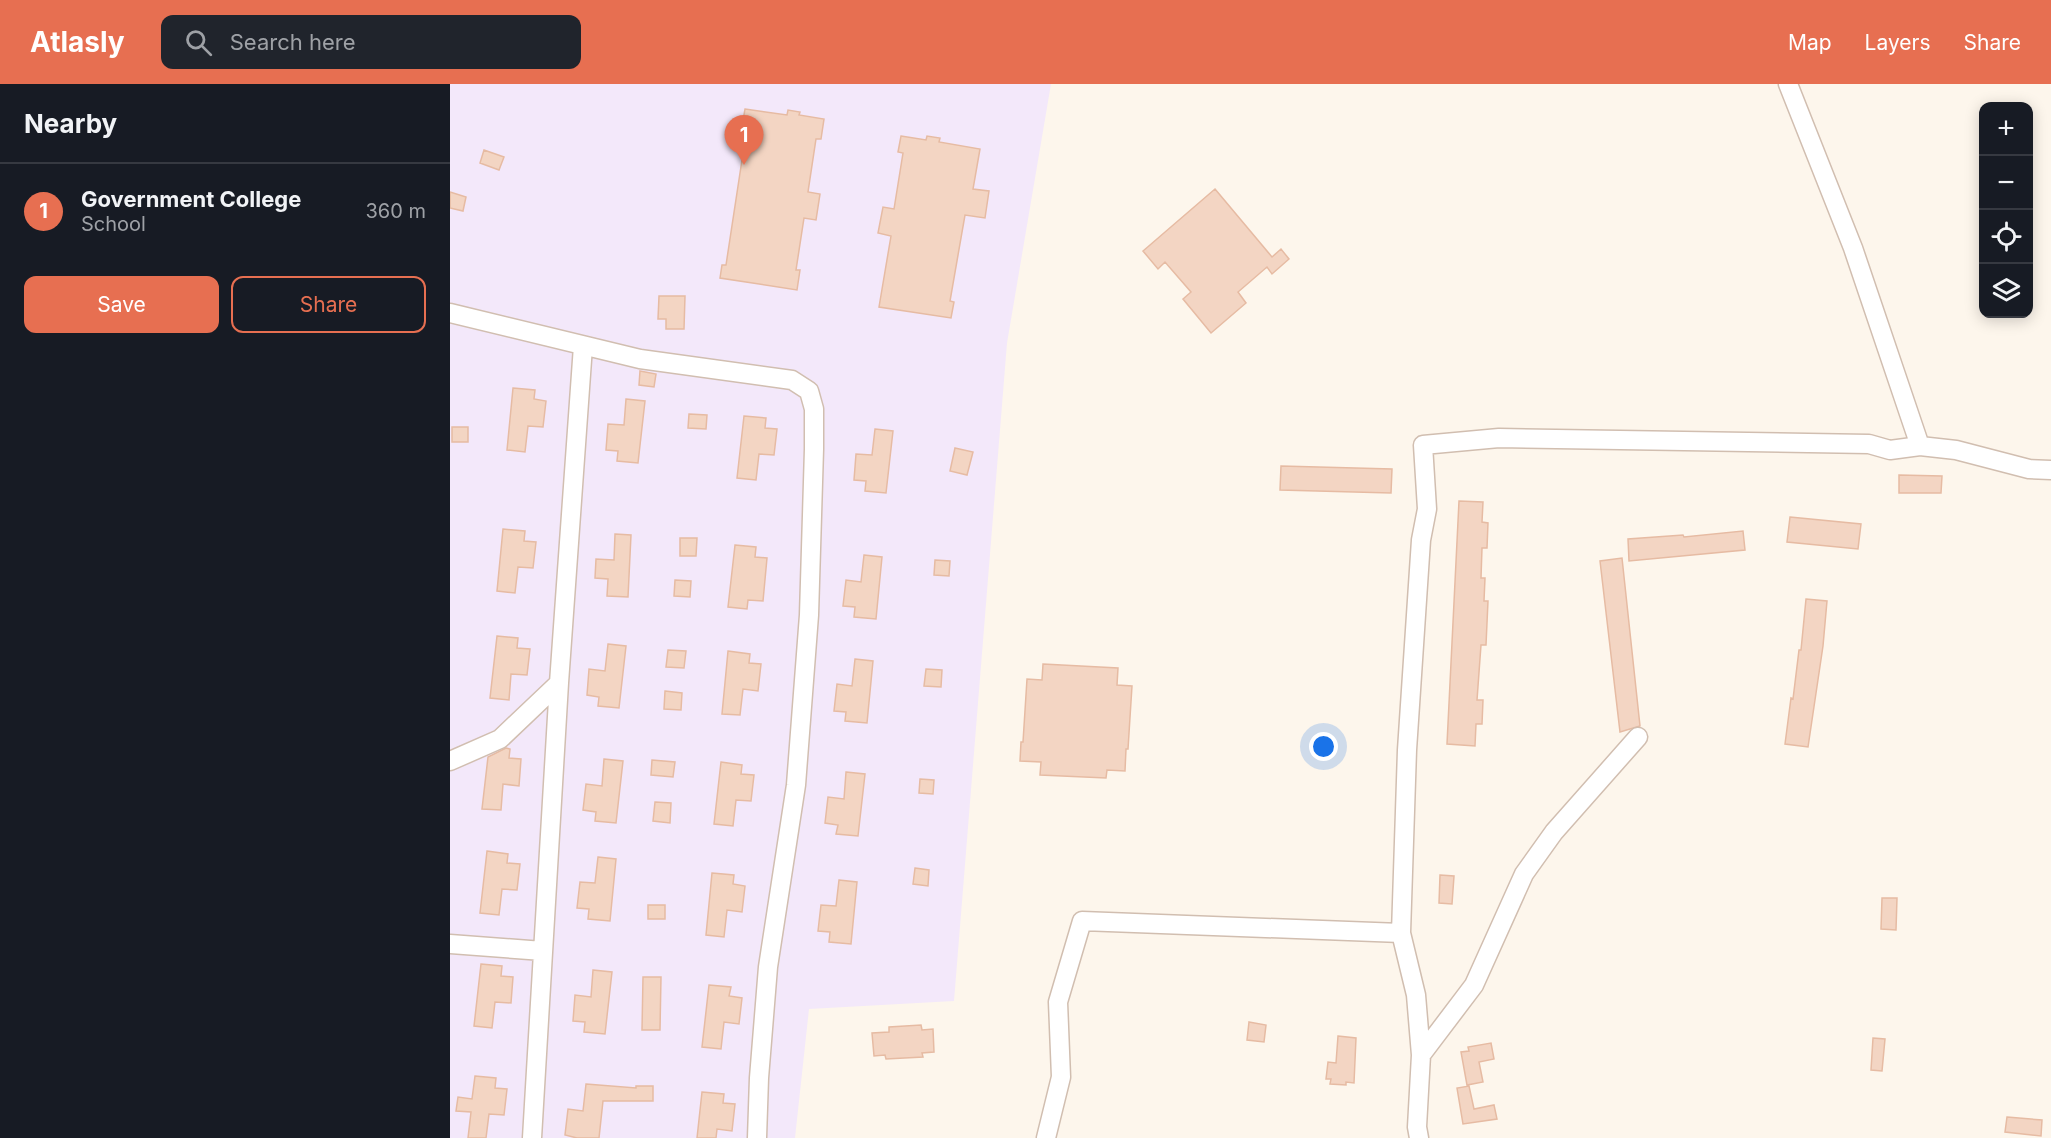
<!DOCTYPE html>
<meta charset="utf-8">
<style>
:root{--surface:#171b24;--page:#20242c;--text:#f1f3f6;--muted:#9ea1a6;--line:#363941;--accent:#e76f51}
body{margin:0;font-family:Inter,sans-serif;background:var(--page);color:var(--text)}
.controls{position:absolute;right:18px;top:18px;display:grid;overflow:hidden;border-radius:12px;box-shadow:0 3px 15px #0003}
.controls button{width:54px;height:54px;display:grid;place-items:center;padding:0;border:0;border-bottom:2px solid var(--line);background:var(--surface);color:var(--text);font:30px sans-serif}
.you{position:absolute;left:874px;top:663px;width:21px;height:21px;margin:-15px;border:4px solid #fff;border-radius:50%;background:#1a73e8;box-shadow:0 0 0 9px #1a73e833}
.badge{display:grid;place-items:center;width:39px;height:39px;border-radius:50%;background:var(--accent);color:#fff;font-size:20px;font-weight:700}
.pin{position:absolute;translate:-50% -50px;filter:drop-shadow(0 2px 3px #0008)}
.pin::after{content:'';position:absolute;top:32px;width:21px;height:18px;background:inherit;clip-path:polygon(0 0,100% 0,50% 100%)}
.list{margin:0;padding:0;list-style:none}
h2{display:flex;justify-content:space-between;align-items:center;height:78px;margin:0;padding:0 24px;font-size:26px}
h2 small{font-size:20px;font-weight:400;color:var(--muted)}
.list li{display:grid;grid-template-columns:39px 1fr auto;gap:18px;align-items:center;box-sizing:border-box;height:96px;padding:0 24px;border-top:2px solid var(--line)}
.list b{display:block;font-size:22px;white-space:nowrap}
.list p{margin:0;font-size:20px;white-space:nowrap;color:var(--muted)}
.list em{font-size:20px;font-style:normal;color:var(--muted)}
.actions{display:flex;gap:12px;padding:18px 24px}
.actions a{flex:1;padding:14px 0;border:2px solid var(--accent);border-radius:12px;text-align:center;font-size:21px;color:var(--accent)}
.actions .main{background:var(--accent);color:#fff}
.icon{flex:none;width:33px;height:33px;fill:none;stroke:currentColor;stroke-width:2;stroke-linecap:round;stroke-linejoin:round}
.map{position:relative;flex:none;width:1601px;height:1054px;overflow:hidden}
header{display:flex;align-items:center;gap:36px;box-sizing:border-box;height:84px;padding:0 30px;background:var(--accent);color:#fff}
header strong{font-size:28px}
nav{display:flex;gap:33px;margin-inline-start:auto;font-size:21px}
.search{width:420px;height:54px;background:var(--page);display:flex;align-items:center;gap:15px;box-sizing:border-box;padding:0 21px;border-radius:12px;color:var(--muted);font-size:22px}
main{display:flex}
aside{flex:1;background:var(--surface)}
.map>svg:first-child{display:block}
.education{fill:#f3e8fa}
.building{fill:#f3d5c3;stroke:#e6bba3;stroke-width:1.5}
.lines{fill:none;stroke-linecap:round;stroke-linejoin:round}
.street-casing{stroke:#d1beb0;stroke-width:21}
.street{stroke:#fff;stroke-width:18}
</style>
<header>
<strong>Atlasly</strong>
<div class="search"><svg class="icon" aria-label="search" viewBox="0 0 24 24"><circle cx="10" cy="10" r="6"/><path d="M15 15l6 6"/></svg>Search here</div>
<nav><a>Map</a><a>Layers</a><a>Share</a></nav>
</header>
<main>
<aside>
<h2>Nearby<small></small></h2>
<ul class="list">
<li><span class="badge">1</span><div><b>Government College</b><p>School</p></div><em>360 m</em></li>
</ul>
<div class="actions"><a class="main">Save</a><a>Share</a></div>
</aside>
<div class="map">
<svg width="1601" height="1054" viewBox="0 0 1601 1054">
<rect width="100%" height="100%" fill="#fdf6ec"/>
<path class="education" d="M0,0h601l-44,259 -53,658 -145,8 -14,129h-345z"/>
<path class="building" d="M295,25l42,6 1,-5 12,2 -1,3 25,4 -3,20h-5l-8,53 12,2 -4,26 -12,-2 -8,52h4l-3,20 -77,-12 2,-13h4l21,-138 -5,-1z
M451,52l25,4 1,-4 13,2 -1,4 41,7 -7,40 16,2 -4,27 -20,-3 -15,86 4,1 -3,16 -72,-11 12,-71 -13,-3 5,-26 11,2 9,-56 -5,-1z
M34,66l20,7 -5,13 -19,-7z
M765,105l57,68 9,-8 8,10 -17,15 -5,-7 -29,25 8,11 -35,30 -28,-34 8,-7 -26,-30 -7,7 -15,-18z
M0,108l16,5 -3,14 -13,-3z
M209,212h26l-1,33h-18v-10h-8z
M190,287l16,3 -2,13 -15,-2z
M63,304l22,2 -1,9 12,2 -3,26 -15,-1 -3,26 -18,-2z
M176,315l19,2 -7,62 -21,-2 1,-10 -12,-1 2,-26 16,1z
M239,330l18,1 -1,14 -18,-1z
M294,332l22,2 -1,10 12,1 -3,26 -15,-1 -3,26 -19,-2z
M2,343h16v15h-16z
M425,345l18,2 -7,62 -21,-2 1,-10 -12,-1 2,-26 16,1z
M505,364l18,4 -6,23 -17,-4z
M831,382l111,3 -1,24 -111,-3z
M1449,391l43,1 -1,17h-42z
M1009,417l24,1 -1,20 6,1 -1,25h-5l-1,30h4l-1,23h4l-2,44h-5l-4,55h6l-1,24h-6l-1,22 -28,-2z
M1340,433l71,7 -3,25 -71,-7z
M53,445l22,2 -1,10 12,1 -3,26 -15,-1 -3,26 -18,-2z
M1293,447l2,19 -116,11 -1,-22 55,-4 1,2z
M165,450l16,1 -3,62 -21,-1 1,-17 -13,-1 1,-19 18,1z
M230,454h17l-1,18h-16z
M285,461l21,2 -1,10 12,1 -4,43 -15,-1 -1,9 -19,-2z
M414,471l18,2 -6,62 -22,-2 1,-10 -12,-1 3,-26 15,2z
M1172,474l18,168 -20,6 -20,-171z
M485,476l15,1 -1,15 -15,-1z
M225,496l16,1 -1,16 -16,-1z
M1356,515l21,2 -4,45 -15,101 -23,-3 6,-46 2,1 6,-49h2z
M47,552l21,2 -1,10 13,1 -3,26 -16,-1 -2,26 -19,-2z
M158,560l18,2 -7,62 -21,-2 1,-9 -12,-2 2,-26 16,2z
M218,566l18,1 -2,17 -18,-1z
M278,567l22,3 -1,9 12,1 -3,27 -15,-2 -3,26 -18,-1z
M405,575l18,2 -6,62 -22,-2 1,-9 -12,-1 3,-27 15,2z
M593,580l75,4 -1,17 15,1 -4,63h-2l-1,22 -18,-1 -1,8 -66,-3 1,-13 -21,-1 1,-19h2l4,-63 15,1z
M476,585l16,1 -1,17 -17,-1z
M215,607l17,2 -1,17 -17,-1z
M56,664l4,1 -1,9 12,1 -2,27 -16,-2 -2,26 -19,-1 6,-52z
M154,675l19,2 -7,62 -21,-2 1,-9 -13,-2 3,-26 16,2z
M202,676l23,2 -2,15 -22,-2z
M271,678l21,3 -1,9 13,1 -3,26 -15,-1 -3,26 -19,-2z
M396,688l19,2 -7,62 -22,-2 2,-9 -13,-2 3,-26 16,2z
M470,695l14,1 -1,14 -14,-1z
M205,718l16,1 -1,20 -17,-2z
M37,767l21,3 -1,9 13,1 -3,26 -15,-1 -3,26 -19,-2z
M148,773l18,2 -6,62 -22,-2 1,-10 -12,-1 3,-26 15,1z
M465,784l14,2 -1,16 -15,-2z
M262,789l22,2 -1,9 12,2 -3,26 -15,-2 -3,27 -18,-2z
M990,791l14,1 -2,28 -13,-1z
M389,796l18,2 -6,62 -22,-2 1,-10 -12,-1 3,-26 15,1z
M1432,814h15l-1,32 -15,-1z
M198,821h17v14h-17z
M31,880l21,2 -1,10 12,1 -2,26 -16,-1 -3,26 -18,-2z
M143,886l19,2 -7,62 -21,-2 1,-10 -12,-1 2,-26 16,2z
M193,893h18l-1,53h-18z
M259,901l22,2 -2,9 13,2 -3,26 -15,-2 -3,27 -19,-2z
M799,938l17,3 -2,17 -17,-2z
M471,941l1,5 11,-1 1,23 -12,1 1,4 -37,2 -1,-4 -11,1 -2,-23 17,-1v-5z
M888,952l18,2 -2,45 -8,-1v3l-16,-1 1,-5h-5l2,-17 8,1z
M1423,954l12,1 -3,32 -11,-1z
M1041,959l3,16 -15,3 4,20 -16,3 -6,-33 8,-1 -1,-4z
M25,992l21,2 -1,10 12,1 -3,26 -15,-1 -3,24h-18l3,-26 -15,-1 2,-14 14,2z
M136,1000l50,4v-2h17v15h-50l-4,37h-22l-12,-3 3,-26 15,2z
M1019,1002l5,23 20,-4 3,14 -34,5 -6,-36z
M252,1008l22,2 -1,9 12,1 -3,27 -15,-2 -1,9h-19z
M1557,1033l35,3 -1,16 -36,-4z"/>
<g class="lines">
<g class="street-casing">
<path id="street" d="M1338,0l65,164 67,198
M0,229l190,46 152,21 17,11 5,18v40l-5,166 -13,170 -28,182 -9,111 -2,60
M0,677l50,-22 59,-56
M0,860l93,7
M971,971l53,-70 50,-111 30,-42 84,-95
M82,1054l27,-455 24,-337
M596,1054l15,-61 -3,-75 24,-81 319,12
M969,1054l-2,-11 4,-72 -5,-60 -15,-62 6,-183 14,-210 6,-31 -4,-64 76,-7 370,6 21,6 30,-4 36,4 73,19 22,1"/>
</g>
<use href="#street" class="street"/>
</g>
</svg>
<div class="controls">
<button>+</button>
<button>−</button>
<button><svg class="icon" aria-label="locate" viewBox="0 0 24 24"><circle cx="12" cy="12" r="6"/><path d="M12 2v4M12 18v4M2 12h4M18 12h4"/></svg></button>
<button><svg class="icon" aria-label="layers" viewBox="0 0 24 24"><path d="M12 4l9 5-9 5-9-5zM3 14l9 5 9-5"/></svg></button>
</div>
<div class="you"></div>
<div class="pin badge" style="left:294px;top:81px">1</div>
</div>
</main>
